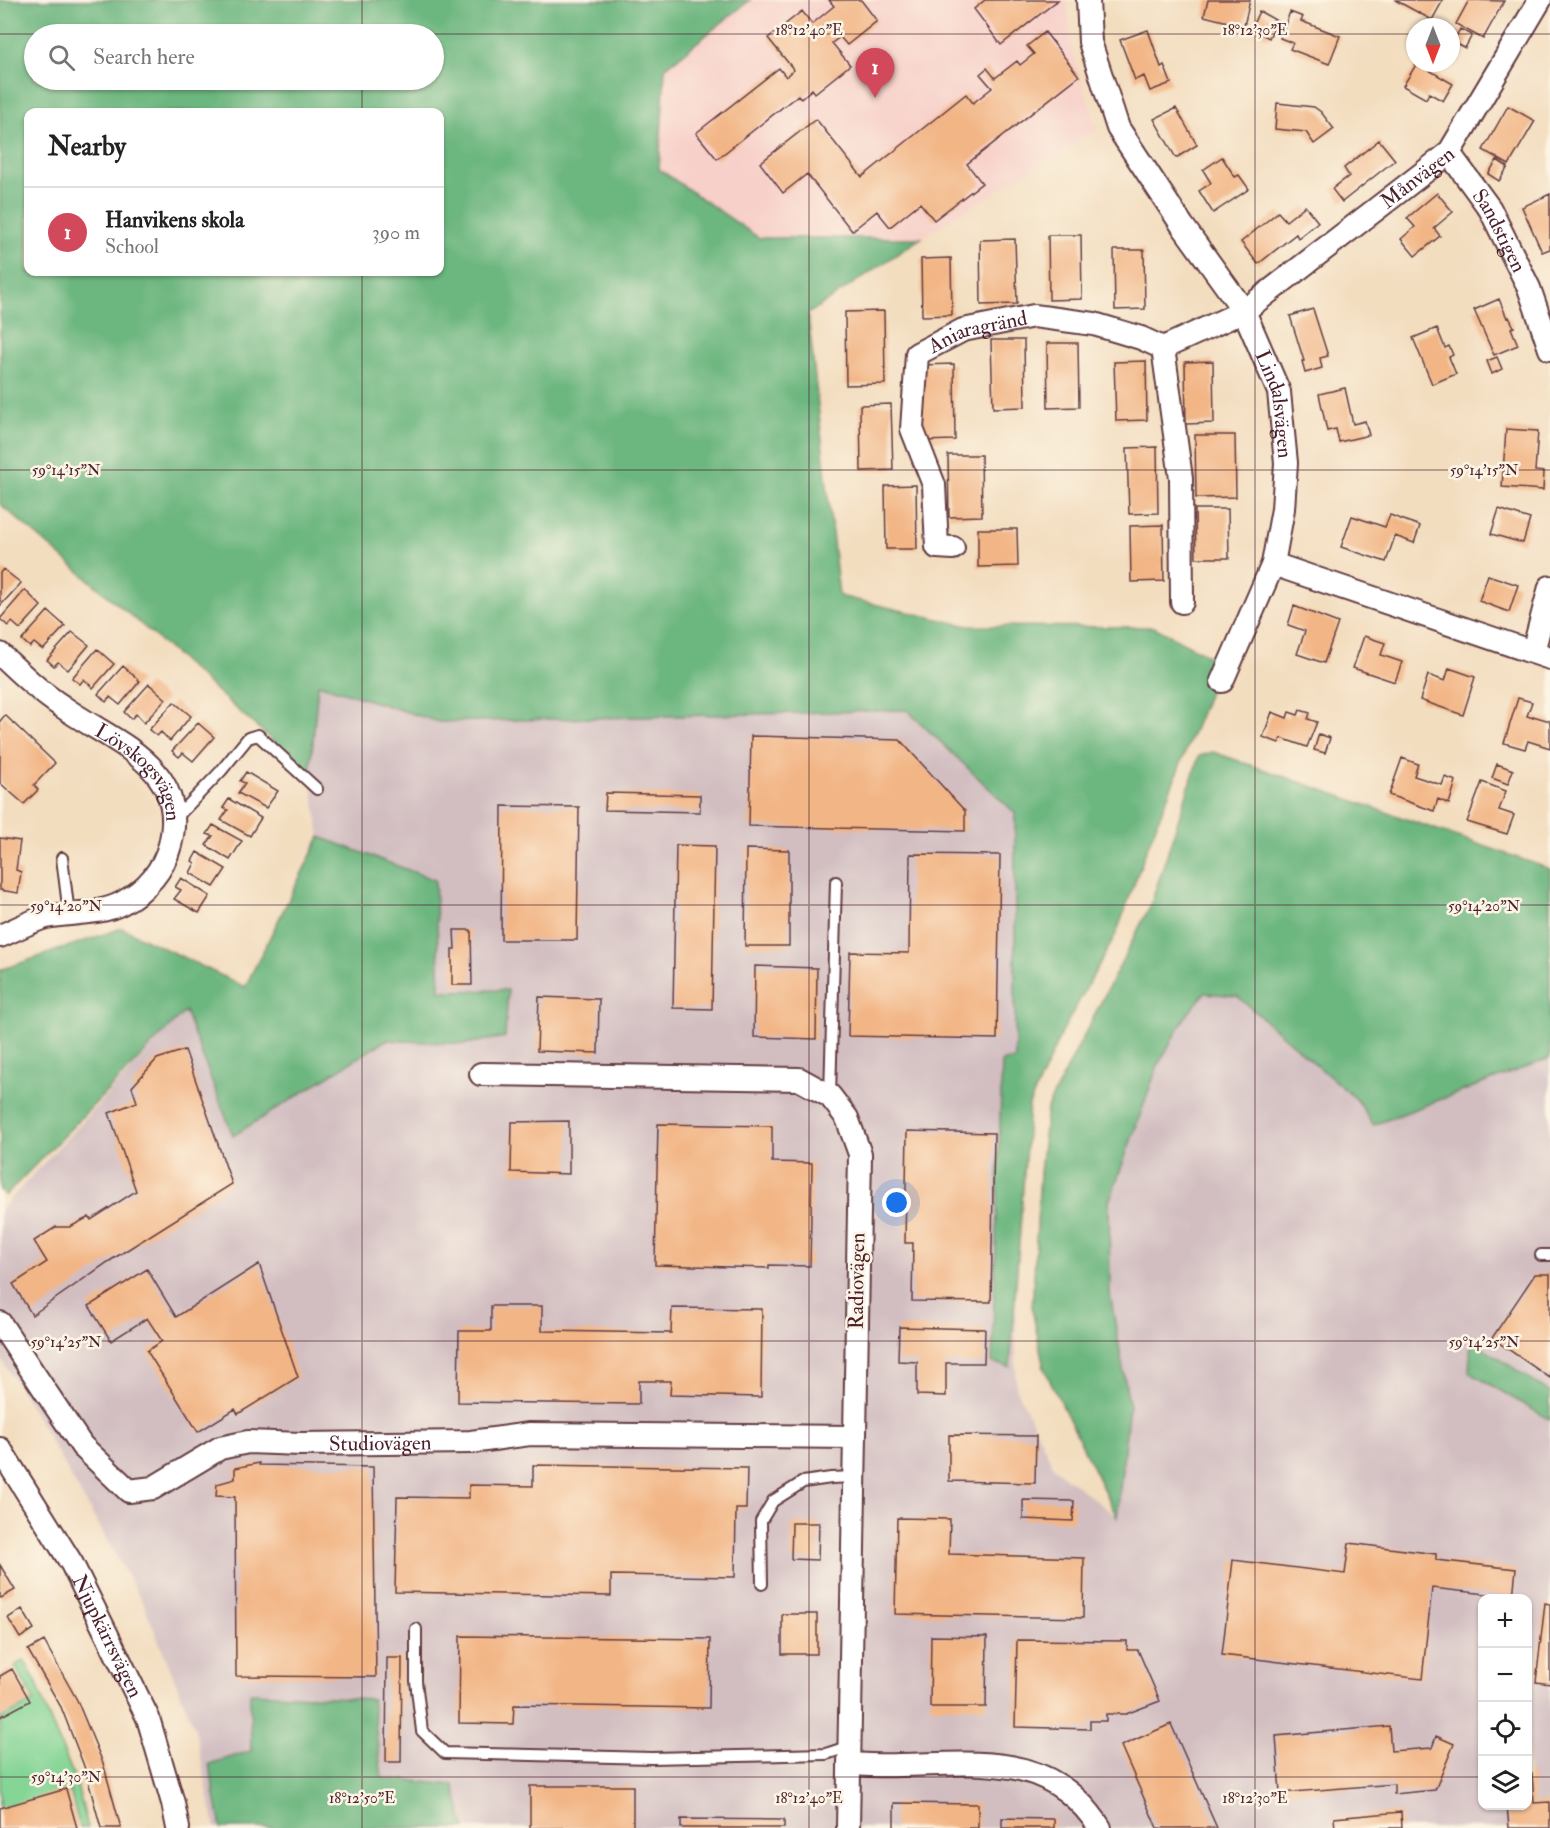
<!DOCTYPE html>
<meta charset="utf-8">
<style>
:root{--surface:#fff;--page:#f2f2f2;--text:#222;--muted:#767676;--line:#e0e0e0;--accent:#d1495b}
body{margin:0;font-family:"IM FELL Double Pica",serif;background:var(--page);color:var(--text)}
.controls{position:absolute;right:18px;bottom:18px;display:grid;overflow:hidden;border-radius:12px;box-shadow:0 2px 4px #0004}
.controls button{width:54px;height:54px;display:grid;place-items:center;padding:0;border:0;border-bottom:2px solid var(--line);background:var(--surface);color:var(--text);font:30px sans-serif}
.compass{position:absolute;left:1406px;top:18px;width:54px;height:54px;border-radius:50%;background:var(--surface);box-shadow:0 2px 4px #0004;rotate:180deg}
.you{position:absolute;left:897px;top:1203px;width:21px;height:21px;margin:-15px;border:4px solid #fff;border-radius:50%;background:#1a73e8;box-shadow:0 0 0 9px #1a73e833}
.badge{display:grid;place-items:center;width:39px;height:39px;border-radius:50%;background:var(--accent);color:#fff;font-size:20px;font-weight:700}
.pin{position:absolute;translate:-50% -50px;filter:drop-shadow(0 2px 3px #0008)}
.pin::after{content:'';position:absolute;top:32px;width:21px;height:18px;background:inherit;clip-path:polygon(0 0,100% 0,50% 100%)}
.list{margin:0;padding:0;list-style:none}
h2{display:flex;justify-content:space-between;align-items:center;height:78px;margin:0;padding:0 24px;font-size:26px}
h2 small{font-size:20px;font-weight:400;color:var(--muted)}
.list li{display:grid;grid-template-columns:39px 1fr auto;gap:18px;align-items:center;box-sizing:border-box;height:90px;padding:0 24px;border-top:2px solid var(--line)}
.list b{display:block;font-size:22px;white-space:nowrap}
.list p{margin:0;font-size:20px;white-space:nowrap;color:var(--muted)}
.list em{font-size:20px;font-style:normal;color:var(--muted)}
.icon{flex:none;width:33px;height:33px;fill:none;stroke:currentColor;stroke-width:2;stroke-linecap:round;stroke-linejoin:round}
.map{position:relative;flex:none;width:1550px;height:1828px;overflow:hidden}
.search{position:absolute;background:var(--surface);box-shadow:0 2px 4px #0004;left:24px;top:24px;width:420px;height:66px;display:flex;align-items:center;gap:15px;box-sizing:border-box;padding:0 21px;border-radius:33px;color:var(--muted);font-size:22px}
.panel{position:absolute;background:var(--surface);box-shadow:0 2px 4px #0004;left:24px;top:108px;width:420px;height:168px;border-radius:12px}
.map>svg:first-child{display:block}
.built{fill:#f7d0c9}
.industrial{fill:#d2bec1;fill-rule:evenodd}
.green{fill:#85d596;stroke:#687a60;stroke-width:1.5}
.forest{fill:#6cb67f;stroke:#5b6a55;stroke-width:1.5;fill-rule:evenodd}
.building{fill:#f2b585}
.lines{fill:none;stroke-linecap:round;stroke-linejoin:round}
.lane-casing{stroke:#633c41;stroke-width:14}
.street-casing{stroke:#633c41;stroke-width:26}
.lane{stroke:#fff;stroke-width:10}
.street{stroke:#fff;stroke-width:22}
.ticks{fill:none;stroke:#4a1f2b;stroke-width:1.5;stroke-opacity:0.45}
.labels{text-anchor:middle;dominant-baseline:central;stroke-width:5;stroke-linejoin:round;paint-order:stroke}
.street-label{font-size:21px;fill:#4a1f2b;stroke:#fcf5e5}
.ticks-label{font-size:15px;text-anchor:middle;fill:#4a1f2b;stroke:#fcf5e5;stroke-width:5;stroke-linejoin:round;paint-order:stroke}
</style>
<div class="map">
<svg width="1550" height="1828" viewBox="0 0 1550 1828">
<rect width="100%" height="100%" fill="#fcf5e5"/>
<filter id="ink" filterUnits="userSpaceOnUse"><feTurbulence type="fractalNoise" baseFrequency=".0167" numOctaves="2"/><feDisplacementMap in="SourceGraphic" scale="12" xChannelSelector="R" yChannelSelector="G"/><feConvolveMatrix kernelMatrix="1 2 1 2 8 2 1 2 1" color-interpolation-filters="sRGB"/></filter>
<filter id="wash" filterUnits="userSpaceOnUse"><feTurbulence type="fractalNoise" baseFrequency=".008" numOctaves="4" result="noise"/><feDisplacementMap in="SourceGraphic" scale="24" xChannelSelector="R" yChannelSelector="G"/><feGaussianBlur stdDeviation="1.35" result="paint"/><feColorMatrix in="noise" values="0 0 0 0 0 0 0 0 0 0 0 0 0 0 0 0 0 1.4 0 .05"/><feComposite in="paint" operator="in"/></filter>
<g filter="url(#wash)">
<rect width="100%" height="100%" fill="#f3ddbf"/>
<path class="built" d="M750,0h317l5,49 25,80 -176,109h-162l-100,-69 6,-101z"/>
<path class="industrial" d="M318,684l121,38 468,-12 108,103 1,574 38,81 62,48 13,-112 -19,-110 -1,-92 49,-137 28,-49 19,-24 32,4 121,105 15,24 177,-67v770h-1335l-20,-99 -51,-124 -110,-193 -34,-55v-147l185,-199 48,125 153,-96 79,4 -25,-53 -5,-111 -115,-43 -10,-63zM1482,1598h46v208h-46z"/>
<path class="green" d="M24,1660l12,21 11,32 29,68 12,47h-8l-10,-37 -70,18v-90l34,-18 -19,-35z"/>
<path class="forest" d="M0,0h750l-85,68 -6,101 100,69h162l-113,76 31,282 129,30 186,1 67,35 -77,194 -27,76 -56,102 -32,71 -19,262 -18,-4 10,-302 13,-1v-247l-108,-103 -468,12 -121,-38 -8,90 -160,-142 -150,-128zM34,34h400v46h-400zM28,112h412v160h-412z
M1213,752l337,117v189l-177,67 -15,-24 -121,-105 -32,-3 -19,23 -28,49 -49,137 1,92 19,110 -12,113 -73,-149 -12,-59 8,-136 7,-65 104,-204 48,-148z
M320,837l115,43 5,111 68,-1 -3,47 -40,7 -79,-4 -153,96 -48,-125 -180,185 -5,-6v-220l122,-42 123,59z
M1471,1339l79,54v27l-81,-48z
M250,1693l122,6 10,79 72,7 11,43h-244l-12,-64 42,-13z"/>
<g id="blocks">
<path class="building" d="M829,0h32l16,21 -30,24 -7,-8 -8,6 18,22 -35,28 -3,-4 -11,10 -3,-4 -81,64 -21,-26 83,-65 7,9 8,-7 -26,-32 34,-27 10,13 22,-18z
M985,0h73l-57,45 -27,-36z
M1208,0h42l-6,26 -40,-10z
M1395,0h48l-11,20z
M1469,0l35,1 -21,38 -27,-15z
M1259,11l18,10 -8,17 -18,-9z
M1290,12l13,5 -2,4 39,15 -11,28 -39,-15 3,-6 -13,-5z
M1460,29l12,6 -7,13 -12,-6z
M1148,30l13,37 3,-2 7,18 -21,8 -6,-15 -9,4 -15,-40z
M1045,32l34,44 -112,88 15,19 -48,37 -14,-17 -30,24 -13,-16 -25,20 -45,-57 -24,19 -23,-30 56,-44 46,58 104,-83 7,9 19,-15 -12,-14 7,-6 8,10 22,-17 3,4 14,-11 -7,-8z
M1417,63l36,21 -10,17 -14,-8 -3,6 -23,-13z
M1277,103l37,4 7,5 13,17 -20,15 -8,-12 -31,-3z
M1508,106l27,15 -26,44 -26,-15z
M1176,108l21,37 -21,13 -22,-39z
M1379,140l16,20 -53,42 -10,-13 17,-13 -5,-8z
M1222,157l13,20 4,-2 10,14 -36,24 -14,-22 12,-8 -8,-13z
M1497,160l11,7 -9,14 -11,-7z
M1437,193l16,19 -19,16 6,8 -25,20 -14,-17 14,-12 -8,-9z
M1550,194v55l-8,3 -20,-45z
M1305,206l13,16 -20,16 -2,-4 -38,30 -17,-22 37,-30 8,9z
M1048,235h33l1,64 -33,1z
M1015,239l2,65 -36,1 -1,-65z
M1114,250h30l1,59 -30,1z
M951,258l1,57 -30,1 -1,-57z
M1499,299l8,19 2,-1 5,10 -3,1 7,17 -24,10 -20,-45z
M1313,309l15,47 -8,2 2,10 -17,5 -3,-12h2l-14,-45z
M884,311l1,73 -39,1 -1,-73z
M1437,328l8,20 4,-2 4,9 -4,2 7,17 -24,10 -19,-46z
M991,340h33l1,67 -32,1z
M1047,343h31l1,64 -31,1z
M1497,357l5,12 -10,5 -5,-13z
M1146,361l1,59 -31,1 -2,-59z
M1213,361l1,62 -28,1 -1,-62z
M954,364l1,76 -34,1 -1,-76z
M1345,388l8,36 12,-3 4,14 -30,7 -3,-13 -9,2 -8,-37z
M891,404l2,66 -32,1 -1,-66z
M1506,429l32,2 -3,40 9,1 -1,18 -41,-3z
M1195,435h40l1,62 -40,1z
M1157,447l1,66 -29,1 -2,-66z
M948,455h33l1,61 -33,1z
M916,485l1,64h-31l-1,-63z
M1195,509h33l1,49h-33z
M1499,509l31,10 -7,24 -32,-9z
M1390,515l30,11 -6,17 -19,-7 -9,26 -45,-15 11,-31 33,11z
M1163,525l1,56 -33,1 -1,-56z
M978,529h39l1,37 -40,1z
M3,569l18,14 -21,23v-33z
M1488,575l30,10 -9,27 -30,-11z
M25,590l16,16 -21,23 -8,-7 -4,4 -8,-7z
M1294,606l44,17 -14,40 -27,-9 8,-23 -17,-6z
M48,611l17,15 -22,24 -9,-7 -4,4 -8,-7z
M72,632l17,13 -21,25 -10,-8 -4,4 -7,-6z
M1364,636l21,7 -4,12 21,7 -7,20 -42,-14z
M97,649l17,15 -21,24 -9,-9 -4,5 -8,-6z
M123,666l17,15 -20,24 -10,-8 -4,5 -8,-8z
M1449,668l26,9 -12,38 -43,-15 8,-25 17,6z
M149,684l17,15 -22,24 -8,-9 -5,5 -7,-7z
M1518,698l14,4 -5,14 6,2v-2l17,5v27l-22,-7 -3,8 -21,-6z
M174,702l17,14 -21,25 -9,-9 -4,4 -8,-6z
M1300,710l10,3 -2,6 9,3 -10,25 -26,-9 -2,5 -16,-6 9,-25 15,6 2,-6 9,3z
M5,715l50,48 -21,22 4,5 -14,14 -24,-21v-62z
M198,723l16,14 -21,24 -10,-8 -4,4 -7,-6z
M1319,734l11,4 -5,15 -11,-3z
M751,736l149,4 65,71v20l-216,-5z
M1402,758l16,6 -4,12 28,9 3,-8 11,4 -7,23 -11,-5 -4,12 -45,-16z
M1497,764l16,6 -5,14 -16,-6z
M246,772l32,19 -12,17 -28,-15 7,-10 -5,-2z
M1482,782l24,9 -7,19 15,5 -7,19 -40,-12z
M606,793l94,2v17l-95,-2z
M229,799l32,19 -11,18 -29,-16 7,-10 -5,-2z
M502,806l77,1 -2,133h-76z
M213,825l29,16 -12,19 -24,-15 7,-9 -6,-2z
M0,838l20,3 -4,29 5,2 -3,21 -18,-3z
M676,845l39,1 -3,163 -39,-1z
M746,849l43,1v96h-44z
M197,852l29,17 -12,18 -24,-14 5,-10 -3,-2z
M910,854l90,1 -3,184 -149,-3 2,-84 59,1z
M181,878l29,18 -11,17 -25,-14 7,-9 -6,-3z
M454,930h17l1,55h-20v-36h3z
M755,966l62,2 -1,71 -62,-2z
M539,997l60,2 -1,54 -61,-2z
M185,1050l47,134 -124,78 -76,53 -19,-31 34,-22 -13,-21 22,-14h14l19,-10 2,3 45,-29 -27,-78 28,-11 -5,-15 25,-28z
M569,1121v53l-58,-2 1,-50z
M658,1124l114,2v36l40,1 -2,103 -41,-1v3l-114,-3z
M907,1131l87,2 -3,169 -79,-1 1,-58h-8z
M259,1264l39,113 -60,37 -3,-5 -37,23 -51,-81 15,-10 -15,-23 -36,23 -22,-35 58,-37 29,48z
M1535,1274h15v104l-58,-40z
M491,1306h51v25l129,2 1,-25 90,1 -1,88 -91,-2 1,-14h-32v23l-181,-2 1,-71h32z
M899,1327l86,2 -1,34h-38v33l-29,-1v-33l-19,-1z
M949,1435l87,1 -1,47 -86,-2z
M259,1463v2l114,2 3,210 -140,-1 -1,-179 -19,-1 1,-12 18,-5v-11z
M533,1465l214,3 -1,41h-10l-1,68 -124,-2v21l-216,-4 2,-95 72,1v-13l64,1z
M1023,1500l51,1 -1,20 -50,-2z
M897,1518l53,1 -1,35 135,4 -1,60 -188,-4z
M792,1523h27l-1,37 -27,-1z
M1349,1543l87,11v6l80,9 -3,28 -81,-9 -10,91 -200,-24 11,-95 112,14z
M0,1565l15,25 -14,8 -1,-1z
M1545,1603l5,1v80l-14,-2z
M22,1609l12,20 -14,9 -12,-20z
M782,1614h35v40h-35z
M460,1636l250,3 -1,69 -195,-3 -1,19 -54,-1z
M931,1636l56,1 -1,70h-56z
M1017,1640l110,1v9h11l22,51 -34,13h-20v7h-16v8l-75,-2z
M44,1641l33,59 26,63 18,65h-20l-17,-62 -23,-59 -33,-57z
M387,1658h15l-1,104h-15z
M12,1669l18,32 -30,16v-41z
M1171,1724l46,104h-60l-36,-82z
M1389,1726l2,25 41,-3 4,-12 18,8 -19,46 -41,4v-10l-114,9 -4,-57z
M1532,1773l2,30 16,-1v26h-41l-2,-22h21v-32z
M530,1786h103v42h-103z
M66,1789l11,39h-77v-20z
M894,1803l84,1v24h-84z
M1401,1812l1,16h-67l-1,-10z
M1002,1818l52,1v9h-52z
M681,1819l103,1v8h-103z"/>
</g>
</g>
<g filter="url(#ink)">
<use href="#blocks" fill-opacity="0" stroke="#633c41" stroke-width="1.5"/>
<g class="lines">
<g class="lane-casing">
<path id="lane" d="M175,819l46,-48 27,-33 10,-3 59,54
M62,858l7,56
M830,1095l6,-213
M1541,1255h9
M762,1584l-1,-63 12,-20 30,-19 28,-4 23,-1
M416,1629v52l6,50 23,22 207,5 174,-4 24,-8"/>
</g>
<g class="street-casing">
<g id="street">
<path id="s1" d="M1088,0l2,42 28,86 64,97 62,86 35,81 7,71 -3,46 -10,55 277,94"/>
<path id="s2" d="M1449,153l41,56 39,79 21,61"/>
<path id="s3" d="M1163,348l81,-37 205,-158 91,-153"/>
<path id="s4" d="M953,548l-16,-1 -3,-62 -22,-56 5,-75 46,-24 71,-14 60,8 47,14 22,10 18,130 1,124"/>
<path d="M1533,652l17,-65"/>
<path id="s5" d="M0,654c20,19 40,38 63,53 51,36 127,59 107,138 -7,26 -24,45 -48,58 -22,12 -52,9 -76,14 -15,4 -31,13 -46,19"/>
<path d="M1222,681l51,-117"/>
<path d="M481,1074l318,5 31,17 17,22 13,36 -12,674"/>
<path id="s6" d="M0,1323l82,123 47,45 24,-3 67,-40 28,-6 53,2 170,-2 59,-8 324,3"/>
<path id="s7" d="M0,1449l72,115 76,154 25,85 5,25"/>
<path d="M849,1764c17,1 34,2 51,1 79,-1 151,-14 200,63"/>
</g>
</g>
<use href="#lane" class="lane"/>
<use href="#street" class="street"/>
</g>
</g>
<path class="ticks" d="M362,0v34M809,0v1828M1255,0v1828M0,34h1415M1451,34h99M362,80v32M362,272v1556M0,470h1550M0,905h1550M0,1341h1550M0,1777h1482M1528,1777h22"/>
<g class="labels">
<g class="street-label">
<text stroke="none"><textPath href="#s3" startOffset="308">Månvägen</textPath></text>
<text stroke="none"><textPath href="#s2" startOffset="93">Sandstigen</textPath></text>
<text stroke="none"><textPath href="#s4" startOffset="279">Aniaragränd</textPath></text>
<text stroke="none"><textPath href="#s1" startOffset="454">Lindalsvägen</textPath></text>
<text stroke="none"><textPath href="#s5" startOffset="186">Lövskogsvägen</textPath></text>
<text transform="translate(857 1281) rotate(-89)">Radiovägen</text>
<text stroke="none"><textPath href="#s6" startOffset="476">Studiovägen</textPath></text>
<text stroke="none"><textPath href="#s7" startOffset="216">Njupkärrsvägen</textPath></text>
</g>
</g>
<g class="ticks-label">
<text x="809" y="35">18°12'40"E</text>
<text x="1255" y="35">18°12'30"E</text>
<text x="1484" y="475">59°14'15"N</text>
<text x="66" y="475">59°14'15"N</text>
<text x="1484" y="911">59°14'20"N</text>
<text x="66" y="911">59°14'20"N</text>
<text x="1484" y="1347">59°14'25"N</text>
<text x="66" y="1347">59°14'25"N</text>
<text x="66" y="1782">59°14'30"N</text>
<text x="362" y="1803">18°12'50"E</text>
<text x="809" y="1803">18°12'40"E</text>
<text x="1255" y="1803">18°12'30"E</text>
</g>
</svg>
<div class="controls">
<button>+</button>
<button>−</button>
<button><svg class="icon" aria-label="locate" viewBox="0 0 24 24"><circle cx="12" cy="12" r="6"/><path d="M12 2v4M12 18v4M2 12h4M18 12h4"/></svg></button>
<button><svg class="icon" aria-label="layers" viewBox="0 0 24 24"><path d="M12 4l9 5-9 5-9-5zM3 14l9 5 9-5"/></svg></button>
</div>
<svg class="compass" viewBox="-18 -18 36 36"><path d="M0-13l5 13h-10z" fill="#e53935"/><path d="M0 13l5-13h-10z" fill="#767676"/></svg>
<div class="you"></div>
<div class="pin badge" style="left:875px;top:98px">1</div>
<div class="search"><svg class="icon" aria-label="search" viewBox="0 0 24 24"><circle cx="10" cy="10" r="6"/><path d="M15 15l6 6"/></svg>Search here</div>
<section class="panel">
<h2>Nearby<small></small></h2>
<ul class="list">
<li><span class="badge">1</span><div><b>Hanvikens skola</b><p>School</p></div><em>390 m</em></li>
</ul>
</section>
</div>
